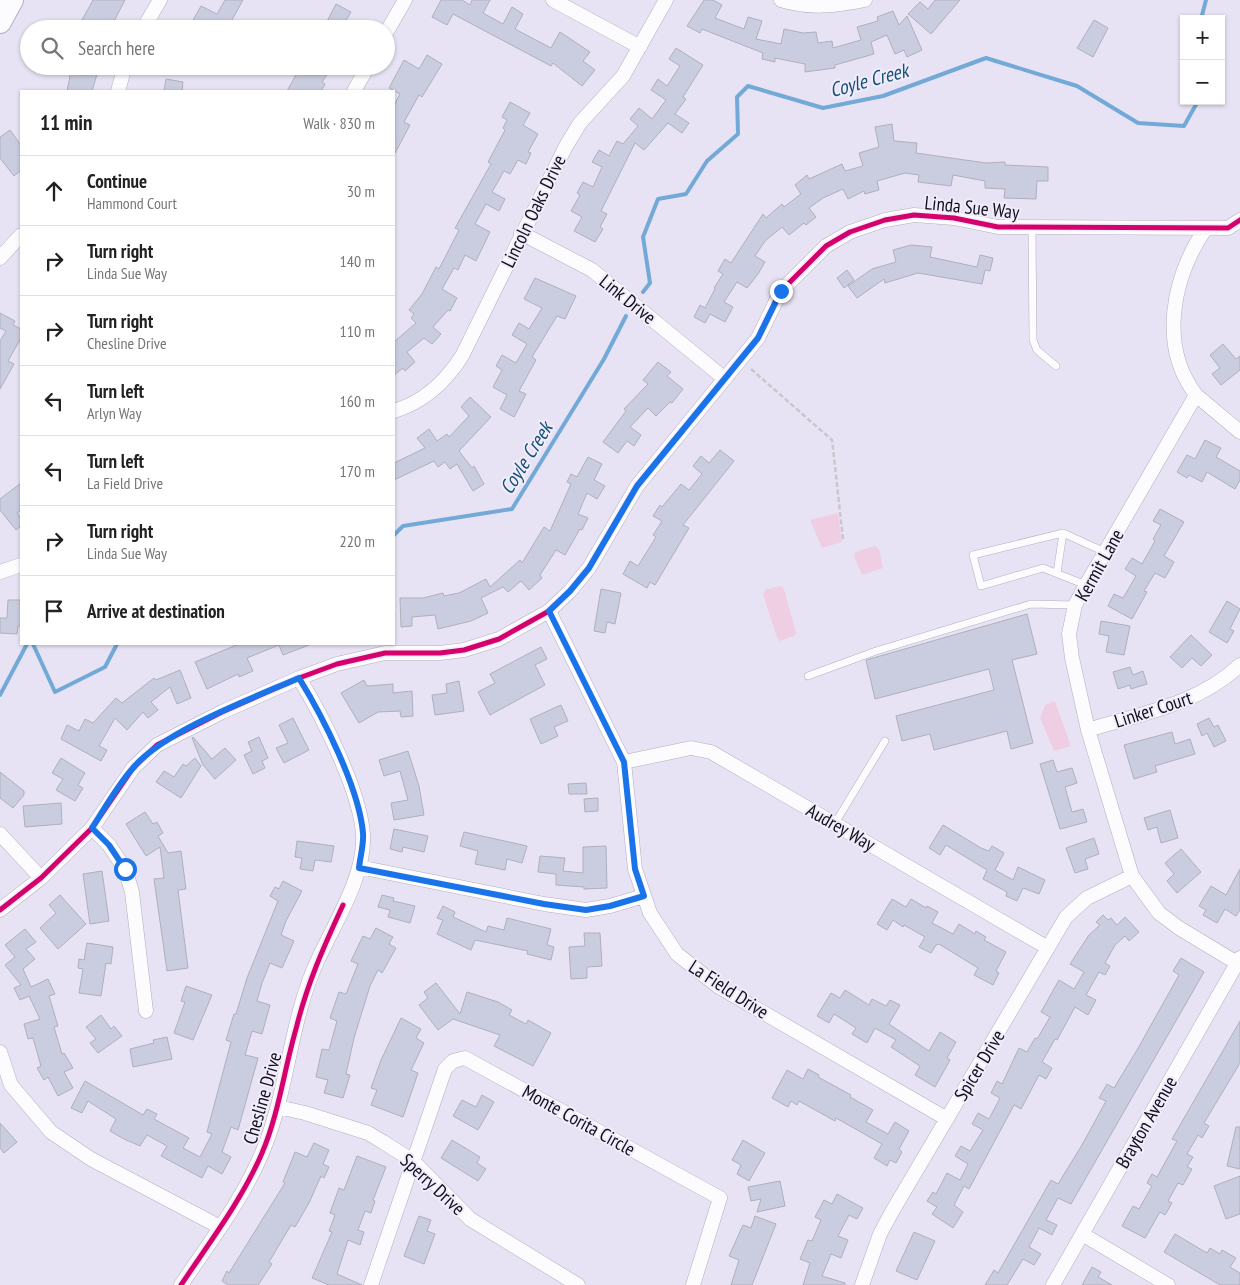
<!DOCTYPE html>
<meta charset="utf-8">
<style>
:root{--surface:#fff;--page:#f2f2f2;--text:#222;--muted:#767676;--line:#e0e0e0}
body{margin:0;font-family:"PT Sans Narrow",sans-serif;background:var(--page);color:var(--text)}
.controls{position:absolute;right:15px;top:15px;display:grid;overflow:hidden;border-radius:0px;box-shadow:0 1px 4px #0004}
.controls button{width:45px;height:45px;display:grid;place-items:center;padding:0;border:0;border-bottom:1px solid var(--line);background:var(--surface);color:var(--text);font:25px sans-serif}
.stop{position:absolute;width:15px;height:15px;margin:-11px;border:4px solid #1a73e8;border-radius:50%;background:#fff}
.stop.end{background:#1a73e8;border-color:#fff;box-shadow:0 1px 5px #0008}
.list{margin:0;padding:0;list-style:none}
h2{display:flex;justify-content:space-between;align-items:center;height:65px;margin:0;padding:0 20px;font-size:21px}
h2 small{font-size:16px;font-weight:400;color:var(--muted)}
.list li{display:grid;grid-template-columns:32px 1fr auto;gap:15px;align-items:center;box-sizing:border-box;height:70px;padding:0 20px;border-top:1px solid var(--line)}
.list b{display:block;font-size:19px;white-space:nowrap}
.list p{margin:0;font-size:16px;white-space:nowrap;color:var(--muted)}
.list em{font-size:16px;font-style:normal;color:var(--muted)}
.icon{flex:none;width:28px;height:28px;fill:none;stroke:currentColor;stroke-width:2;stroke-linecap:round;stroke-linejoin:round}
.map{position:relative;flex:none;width:1240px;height:1285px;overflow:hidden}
.search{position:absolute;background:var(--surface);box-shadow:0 1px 4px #0004;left:20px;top:20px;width:375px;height:55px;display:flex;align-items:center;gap:12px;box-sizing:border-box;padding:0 18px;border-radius:28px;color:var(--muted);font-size:19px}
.panel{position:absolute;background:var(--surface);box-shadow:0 1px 4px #0004;left:20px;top:90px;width:375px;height:555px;border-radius:0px}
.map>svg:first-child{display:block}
.green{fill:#efcee4}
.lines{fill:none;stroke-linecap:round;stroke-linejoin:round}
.stream{stroke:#73a9d7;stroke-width:4}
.building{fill:#cacce0;stroke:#afafbd}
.lane-casing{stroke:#b3afbe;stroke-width:8}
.street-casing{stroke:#b3afbe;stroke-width:15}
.primary-casing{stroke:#b3afbe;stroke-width:24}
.path{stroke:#c9c7cd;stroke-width:2.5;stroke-dasharray:5 2.5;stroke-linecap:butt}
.lane{stroke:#fcfbfd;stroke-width:7}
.street{stroke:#fcfbfd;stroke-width:14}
.primary{stroke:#fcfbfd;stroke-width:22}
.cycleway-casing{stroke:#f0ecfb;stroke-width:8}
.cycleway{stroke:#d6006c;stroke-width:5}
.route{stroke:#1a73e8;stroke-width:6}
.labels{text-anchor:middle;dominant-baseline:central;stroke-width:4;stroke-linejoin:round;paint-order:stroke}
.street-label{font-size:19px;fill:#120f1b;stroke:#f0ecfb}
.water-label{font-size:20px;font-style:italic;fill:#165078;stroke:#f0ecfb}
</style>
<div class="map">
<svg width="1240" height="1285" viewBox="0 0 1240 1285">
<rect width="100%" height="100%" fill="#e8e3f4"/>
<path class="green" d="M838,513l4,29 -20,6 -12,-28z
M875,546l4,3 4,19 -21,7 -8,-19 1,-4z
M780,586l4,3 12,44 -2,3 -14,5 -3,-3 -14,-44 2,-4z
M1055,701l16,45 -17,5 -14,-33 5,-13z"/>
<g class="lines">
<path class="stream" d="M1201,19l5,-19
M643,292l7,-9 -7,-46 15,-38 28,-5 21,-33 31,-27 -1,-37 11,-11 75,22 60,-12 103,-38 91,28 61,37 46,3 14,-25
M394,535l9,-9 109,-17 92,-150 22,-43
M33,644l22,48 50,-25 12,-23
M0,695l27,-51"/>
</g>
<path class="building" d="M93,0h32l-15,29h-33z
M225,0h18l-16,29h-39l13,-23 16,8z
M441,0h21l8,5 2,-5h18l-7,13 20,11 9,-17 11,7 -8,15 36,19 9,-16 30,20 -7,9 12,9 -13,16 -29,-23 -2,3 -98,-52 -6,11 -15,-8z
M704,0h9l9,5 -7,13 29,11 4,-12 14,4 -6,18 25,5 3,-15 19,4 13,-1 2,11 14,-2 1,7 28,-8 -4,-13 21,-6 -1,-4 16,-6 6,14 8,-9 15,34 -15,7 -3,-7 -9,4 -8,-19 -16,7 3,12 -39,11v3l-30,4v-8l-30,-6v4l-13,-3 1,-6 -61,-24 -2,4 -13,-7z
M935,0h25l-29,34 -23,-20 12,-12 8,7z
M336,4l15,8 -10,17h-18z
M1094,20l14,8 -15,29 -16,-9z
M676,48l27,17 -20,32 3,2 -11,15 14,9 -7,10 -14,-10 -24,27 -9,-7 -34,68 6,3 -7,13 3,2 -8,13 -21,-11 8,-14 -11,-6 9,-16 -3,-2 6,-11 10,5 9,-20 -10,-5 7,-12 10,6 8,-15 6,3 15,-18 -8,-7 9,-11 13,11 14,-19 -15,-10 7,-11 9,7 13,-20 -11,-7z
M427,55l15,9 -20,33 -3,-2 -15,27 6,3 -16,30v-50l6,-11 -11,-6 15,-28 15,9z
M72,66h16l10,5 -6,20h-25z
M301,66h32l-11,16 3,2 -4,7h-34z
M166,79l17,3 -1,9h-18z
M510,102l20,11 -7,12 15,9 -10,18 3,1 -5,11 -8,-4 -8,14 -6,-3 -12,21 13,7 -6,12 -13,-7 -11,20 15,8 -14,29 -11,-6 -7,15 -4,-2 -12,21 15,9 -7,13 -2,-1 -15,17 8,7 -9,10 -8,-6 -17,14 8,10 -10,9 -2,-3 -9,7v-33l22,-19 -5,-5 3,-4 -5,-4 13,-16 14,-27 3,2 20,-39 -4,-2 36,-64 -3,-2 17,-32 -2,-2 4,-8 -5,-3z
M892,124l2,17 23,2 -1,10 70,10 19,-1v3l43,2v14h-11l-1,18 -32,-1 1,-9 -20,-1v-7l-32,-6 -2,11 -33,-4 1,-7 -14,-2 -28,8 2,9 -14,4 -1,-3 -16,8 -5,-10 -20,9 -14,10 7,9 -10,8 -2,-2 -15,12 -7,-8 -17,14 -10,15 10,6 -7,12 -11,14 -10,-6 -13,20 9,5 -8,15 -15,-8 -5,9 -11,-6 6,-12 5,3 10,-19 -1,-1 9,-14 -5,-3 7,-12 6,4 32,-49 3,4 16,-14 2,3 17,-13 -6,-9 12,-10 2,4 33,-15 3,7 18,-5 -4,-13 20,-6 -4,-20z
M10,130l11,15v25l-7,6 -14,-18v-21z
M911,245l21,2 -2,10 47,10 3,-12 13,3 -3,13 -5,-1 -3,14 -64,-11 -33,10 -1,-4 -27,19 -9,-12 24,-17 24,-7 -3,-12z
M847,270l7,10 -10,8 -7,-10z
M535,278l41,18 -11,23 -8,-3 -25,41 4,3 -17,31 7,3 -12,23 -14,-8 7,-14 -14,-8 9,-17 -6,-4 6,-11 14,8 11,-19 -15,-9 7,-12 10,6 13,-21 -18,-9z
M0,313l15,8 -2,4 8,4v9l-13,23 6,3 -14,25v-48l6,-10 -6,-3z
M1223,344l13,15 4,-3v14l-19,15 -9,-11 8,-6 -10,-13z
M658,362l13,10 -4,4 16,13 -11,14 -2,-1 -14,14 -8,-8 -18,19 11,8 -7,11 -7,-5 -9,12 -15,-11 23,-31 -2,-2 24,-25 -5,-4z
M470,397l21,20 -32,34 13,17 2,-2 10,18 -11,7 -16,-27 -7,5 -5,-7 -7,5 -4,-6 -40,19v-17l31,-15 -8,-10 12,-9 8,12 10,-7 2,3 20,-21 -8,-9z
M1205,440l16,8 -5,9 24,14v9l-5,9 -28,-17 -5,10 -13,-7 -2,3 -10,-6 10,-17 8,4z
M720,450l14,11 -51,64 6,3 -34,57 -5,-3 -3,6 -24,-14 7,-13 8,5 18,-29 -3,-2 9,-14 -9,-5 7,-11 2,2 19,-23 8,6 13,-16 -9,-8 8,-10 8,7z
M588,457l14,7 -8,16 11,6 -8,13 -10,-6 -9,21 10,4 -6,12 -2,-1 -15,26 -9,-5 -16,25 2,3 -13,12 -8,-9 -13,11 -5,-5 -22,11 7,15 -17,8 -33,8 -3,-14 -23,2v9l-11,1 -1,-29h23l20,-5 1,3 15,-3 27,-14 4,8 30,-27 2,3 22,-36 6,4 21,-47 -4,-2 4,-8 6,3z
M21,483v27l-4,3 4,6v7l-5,4 -16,-20v-11z
M1160,509l24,13 -20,34 10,6 -9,16 -10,-5 -11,18 3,1 -15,27 -24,-13 6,-12 9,4 13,-22 -11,-7 7,-11 10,6 13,-23 -2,-2 8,-14 -8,-4z
M601,589l20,4 -6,31 -8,-2 -2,11 -11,-2z
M8,600h13v26h-3l-1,8 -17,-1v-15h7z
M1227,601l13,8 -10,20 4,2 -7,12 -18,-11z
M1027,614l10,40 -25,6 21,83 -22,6 -4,-18 -73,19 -4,-16 -28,7 -6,-25 98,-26 -5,-21 -114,30 -9,-39z
M1101,621l29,5 -6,29 -18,-3 3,-16 -10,-2z
M1191,635l21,20 -11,11 -9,-8 -10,10 -12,-11z
M239,644h70v1l-26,10 -4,-10 -32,13 6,13 -14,6 -1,-3 -31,15 -12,-27z
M541,647l6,12 -12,6 10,20 -55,30 -12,-23 17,-9 -5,-9z
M1130,667l3,8 10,-4 4,13 -16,5 -1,-4 -12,4 -5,-17z
M180,670l11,28 -14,6 -7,-17 -19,15 7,8 -10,8 -5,-6 -16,18 -12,-12 -16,28 8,4 -6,11 -40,-22 6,-14 12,6 6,-12 8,4 23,-25 6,5 32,-25 2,2z
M364,680l3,6 26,-2v9l19,-2 1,25 -12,1 -1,-6 -22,1 -19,11 -18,-30z
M459,681l5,30 -29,4 -3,-20 15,-2 -1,-9z
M561,705l7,16 -14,6 4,9 -17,8 -11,-25z
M293,718l16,32 -25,13 -8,-15 12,-5 -9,-18z
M1209,718l5,9 4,-2 8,16 -12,6 -7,-14 -5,3 -5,-12z
M1172,732l3,12 15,-5 5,15 -40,12 2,6 -23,7 -10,-34z
M193,737l19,22 13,-11 11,12 -21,19 -12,-14 -11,-27z
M259,737l9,21 -6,3 3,7 -12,6 -9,-19 8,-4 -4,-9z
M408,751l11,35 5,29 -30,5 -3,-17 17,-3 -8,-29 -16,5 -5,-16z
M61,758l24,15 -7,12 5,3 -8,13 -19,-11 7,-11 -11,-6z
M195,758l6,8 -20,32 -25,-16 8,-11 10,6 9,-13 3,2z
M1053,760l4,12 15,-4 5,15 -12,4 7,25 11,-3 4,13 -27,7 -20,-65z
M0,772l24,19v4l-11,13 -13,-10z
M586,783l1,11h-18l-1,-10z
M598,798v13l-13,1 -1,-13z
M61,803l1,21 -37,3 -2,-21z
M1170,810l8,28 -17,5 -4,-16 -9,3 -4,-12z
M145,812l8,12 4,-2 6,11 -5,3 10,17 13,-2 5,38 -8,1 10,78 -21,3 -13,-92 10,-1 -4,-31 -14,9 -20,-32z
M943,825l38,23 8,3 3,-5 12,7 -9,17 18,10 5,-13 27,13 -6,14 -16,-6 -6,13 -11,-5 1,-4 -24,-13 4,-9 -41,-25 -6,10 -11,-7z
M394,829l34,7 -4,16 -21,-5 -1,5 -12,-3z
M464,832l63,14 -5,17 -15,-4 -2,11 -30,-6 3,-13 -18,-5z
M1094,838l5,16 -14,5 3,10 -13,4 -9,-25z
M297,841l37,5 -3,16 -16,-2 -2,11 -13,-2 2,-11 -7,-1z
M606,846l1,42 -23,1v-2l-28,-2v-11l-18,-2 2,-16 25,2 -2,13 20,2v-26z
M1181,849l20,23 -24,21 -10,-12 7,-7 -9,-11z
M1240,869v41l-4,6 -11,-7 -8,14 -14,-8 3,-5 -7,-4 12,-20 15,9z
M102,871l7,50 -19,3 -7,-50z
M283,881l19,10 -16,30 -5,14 13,6 -12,27 -12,-5 -8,20 -5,18 13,4 -8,29 -10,-3 -7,24 13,3 -20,72 -7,-3 -9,25 9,5 -9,17 -14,-8 -6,12 -41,-22 6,-10 -20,-11 -7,11 -16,-7 -14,-8 6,-12 -28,-18 -6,12 -11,-5 14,-27 58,34 4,-6 10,5 -3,5 35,19 -6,10 17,9 12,-23 -5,-2 24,-90 -5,-2 8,-26h2l11,-36 31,-77 -8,-5 5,-9 4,2z
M60,895l26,29 -28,25 -18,-21 16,-15 -7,-8z
M382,895l12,3 -1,3 22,5 -5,17 -22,-6 2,-7 -12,-3z
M892,899l14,8 5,-8 15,9 1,-2 11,6 -6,11 21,11 6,-10 16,10 1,-3 10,6 -2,3 22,12 -10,19 3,2 -6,12 -19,-10 4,-7 -39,-24 -3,1 -5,8 -12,-6 6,-10 -21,-12 -1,2 -10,-7 -6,10 -10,-6z
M443,906l12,6 -2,5 33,15 2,-6 16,4 3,-12 44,11 -4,16 7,2 -3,13 -24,-6 1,-3 -53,-11 -4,10 -34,-16 6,-14 -6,-2z
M1103,915l5,5 3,-2 6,7 8,-8 14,15 -10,9 -4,-5 -10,9 -10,18 5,3 -5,9 -6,-3 -13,23 10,5 -8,15 -13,-8 -18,33 -2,-1 -13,23 10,6 -6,11 -7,-4 -18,34 -7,-4 -45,84 -5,-3 -10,19 9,7 -10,16 -21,-14 5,-7 -10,-6 6,-9 3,2 11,-21 13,7 8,-16 -13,-8 6,-10 9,5 13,-21 -11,-6 6,-11 11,6 11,-21 -9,-5 6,-12 5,3 17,-36 8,4 8,-14 2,1 13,-22 -9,-5 18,-32 15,9 10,-17 -14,-8 19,-29 11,-10 -4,-3z
M376,928l17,9 -4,7 7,4 -14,25 -4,-3 -8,16 -16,52 -8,36 4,1 -7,23 -19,-5 4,-13 -12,-3 6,-28 7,1 8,-29 -7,-3 9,-26 7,2 12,-30 -7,-3 12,-25 7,3z
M25,929l11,13 -10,7 9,10 -12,10 8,18 17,-8 7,15 -6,2 9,30 -4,1 8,27 2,-1 9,15 -9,4 9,16 -15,8 -10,-19 -4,3 -7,-12 4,-2 -8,-28 -5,1 -4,-15 16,-5 -11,-23 -9,4 -6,-12 7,-3 -16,-20 10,-8 -10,-12z
M584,933h16l2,33 -15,1v11l-16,1 -2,-32 16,-1z
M87,943l26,4 -2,17 -5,-1 -5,33 -22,-3 4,-24 -5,-1 1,-9 5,1z
M1181,958l23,14 -133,232 -13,-6 -12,22 11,5 -5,10 -13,-7 -10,19 12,7 -7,11 -11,-6 -16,26h-22l9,-15 4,3 53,-93 7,4 24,-39 24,-44 -7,-3 8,-14 7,4 23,-38 42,-75 -6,-4z
M436,983l24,31 7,-22 31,10 14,8 -3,5 17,9 2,-4 23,13 -18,33 -39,-20 6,-11 -47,-16 -15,11 -19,-25 9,-7 -4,-6z
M186,986l26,9 -19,45 -19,-7 11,-31 -4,-1z
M845,990l24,15 3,-6 14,7 4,-6 10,5 -11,19 40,27 11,-19 16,10 -9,16 3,2 -15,27 -20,-12 5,-9 -29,-19 5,-7 -21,-12 -8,15 -15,-9 4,-6 -22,-14 -5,9 -12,-7 14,-23 9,5z
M101,1015l10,14 3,-3 8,10 -24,17 -8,-10 6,-4 -10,-12z
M401,1018l20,11 -5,9 8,5 -13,27 7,3 -15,44 -32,-12 6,-15 -6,-2 10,-28z
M1240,1021v42l-36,60 5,3 -7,12 -4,-3 -11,19 6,3 -6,10 5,2 -9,16 -5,-2 -10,18 4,2 -7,12 -5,-3 -15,26 -23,-12 11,-20 6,3 13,-23 -5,-3 5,-9 5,3 20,-36 -5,-2z
M167,1037l5,22 -39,8 -3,-18 24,-6 -1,-3z
M808,1069l11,6 -1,2 33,18 -1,2 23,13 -7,12 22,12 7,-12 14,9 -10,18 3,3 -6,11 -6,-3 -3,6 -13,-8 8,-14 -46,-26 -1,3 -36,-20 -2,4 -6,-4 -3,6 -16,-9 15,-28 16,9z
M482,1095l12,7 -16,28 -25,-14 9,-16 14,7z
M0,1123l17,19 -13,11 -4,-5z
M1236,1127h4v42l-13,-3z
M452,1140l28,17 -3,6 9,6 -8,12 -37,-23z
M743,1140l22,13 -16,28 -12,-7 4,-9 -9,-5z
M314,1143l15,7 -6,14 6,3 -5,11 -3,-2 -12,27 -14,24 -4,-2 -22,37 3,2 -14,21h-30l-6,-4 5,-10 2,2 56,-90 -2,-1 12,-30 12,5z
M357,1156l29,11 -13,33 2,1 -4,12 -6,-2 -7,19 6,2 -4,13 -12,-5 -11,34 25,11h-33l-17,-7 20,-46 -3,-1 6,-16 -5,-2 9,-25 5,2z
M1240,1176v38l-14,5 -12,-33z
M780,1181l5,25 -28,6 4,-13 -10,2 -3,-14z
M837,1194l26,14 -6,11 -8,-4 -11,21 10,4 -7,18 -10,-4 -9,22 23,7v2h-42l7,-22 -10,-4 8,-19 4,1 9,-21 -6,-3 9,-17 8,4z
M419,1216l12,4 -4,11 8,3 -11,30 -20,-8z
M755,1216l21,8 -24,61h-21l8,-25 -10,-4 14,-31 8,3z
M914,1232l21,9 -18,39 -21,-9z
M1175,1234l32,19 3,-5 10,6 2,-4 14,8 -6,9 10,6v12h-20l-56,-33z
M1092,1267l9,5 -3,5 14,8h-30z"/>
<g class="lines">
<g class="lane-casing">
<path id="lane" d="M1032,228l1,112 4,10 19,16
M1057,573l6,-40
M1086,585l-43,-17 -62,18 -8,-31 90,-22 42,19
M808,676l68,-25 155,-47 44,1
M835,823l50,-82"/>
</g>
<g class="street-casing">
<path id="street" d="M553,0l87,47
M781,0c29,9 55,6 84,0
M143,29l17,-29
M386,33l19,-33
M118,91l7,-25
M354,91l14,-25
M1206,228c-33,48 -48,117 -10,167l-110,190 -11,20 -6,29 3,24 16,72 44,146 27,37 20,15 58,35
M521,233l71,37 133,109
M0,258l21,-23
M1196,395l44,37
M394,411c30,-9 52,-30 68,-55l104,-210 14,-23 43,-47 43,-76
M0,572l21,-7
M549,611l75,151 11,107 15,44 27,41 42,33 228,132
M1088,730c55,-17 109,-25 152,-65
M624,762l67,-14 20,4 337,196
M92,828l17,17 16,24 7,23 14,119
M0,834l41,44
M359,867l185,37 42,6 24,-4 34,-10
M0,910l41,-32 51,-50 41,-60 24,-23 65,-33 77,-34 38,-14 48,-11h55l24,-3 35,-11 50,-28 21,-20 19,-23 48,-82 121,-148 23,-47 45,-45 24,-14 35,-12 29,-5 40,3 44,9 230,1 12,-8
M0,1052l11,33 40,47 40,27 129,68
M278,1107l27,6 63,20 15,9 30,19 57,58 108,66
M1082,1234l86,51
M181,1285c28,-42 61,-84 81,-132 25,-58 27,-123 51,-182 16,-40 53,-92 50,-137 -3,-43 -41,-119 -64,-156
M371,1285l74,-216 8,-8 12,-3 255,140 -27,87
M862,1285l18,-51 13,-24 173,-293 21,-19 45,-22
M1053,1285l187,-327"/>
</g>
<g class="primary-casing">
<path id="primary" d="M0,22l12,-22"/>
</g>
<path class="path" d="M751,369l81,71 11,99"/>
<use href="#lane" class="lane"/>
<use href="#street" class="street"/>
<use href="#primary" class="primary"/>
<g class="cycleway-casing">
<path id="cycleway" d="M0,910l41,-32 51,-50 41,-60 24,-23 65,-33 77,-34 38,-14 48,-11h55l24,-3 35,-11 50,-28 21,-20 19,-23 48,-82 121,-148 23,-47 45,-45 24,-14 35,-12 29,-5 40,3 44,9 230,1 12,-8
M181,1285c28,-42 61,-85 81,-132 17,-40 22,-83 34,-124 11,-45 28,-83 47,-124"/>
</g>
<use href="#cycleway" class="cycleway"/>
</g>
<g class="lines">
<path class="route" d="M125,869l-16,-24 -17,-17c13,-20 25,-42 41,-60 31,-37 120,-70 166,-90 24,39 60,110 64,155 1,11 -3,24 -4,35l185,36 42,6 24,-4 34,-10 -9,-27 -11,-107 -75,-151 21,-20 19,-23 48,-82 121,-148 23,-47"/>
</g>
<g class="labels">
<g class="street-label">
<text transform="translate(972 207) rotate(6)">Linda Sue Way</text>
<text transform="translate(533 211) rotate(-64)">Lincoln Oaks Drive</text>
<text transform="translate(628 299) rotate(39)">Link Drive</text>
<text transform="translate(1099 565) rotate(-61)">Kermit Lane</text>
<text transform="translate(1153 709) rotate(-18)">Linker Court</text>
<text transform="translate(841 827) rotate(30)">Audrey Way</text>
<text transform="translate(729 989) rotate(33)">La Field Drive</text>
<text transform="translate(979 1065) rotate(-59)">Spicer Drive</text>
<text transform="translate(262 1098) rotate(-74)">Chesline Drive</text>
<text transform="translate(579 1120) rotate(29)">Monte Corita Circle</text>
<text transform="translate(1146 1122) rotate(-60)">Brayton Avenue</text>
<text transform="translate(433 1184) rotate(43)">Sperry Drive</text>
</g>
<g class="water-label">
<text transform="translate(869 80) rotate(-15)">Coyle Creek</text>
<text transform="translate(526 458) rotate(-58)">Coyle Creek</text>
</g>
</g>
</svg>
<div class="controls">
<button>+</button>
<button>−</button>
</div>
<div class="stop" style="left:125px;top:869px"></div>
<div class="stop end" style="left:781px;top:291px"></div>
<div class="search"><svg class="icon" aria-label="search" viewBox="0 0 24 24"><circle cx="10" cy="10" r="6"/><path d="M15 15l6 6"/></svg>Search here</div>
<section class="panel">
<h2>11 min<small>Walk · 830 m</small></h2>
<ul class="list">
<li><svg class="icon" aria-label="ahead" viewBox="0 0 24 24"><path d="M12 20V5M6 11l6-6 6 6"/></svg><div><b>Continue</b><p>Hammond Court</p></div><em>30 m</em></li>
<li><svg class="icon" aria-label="right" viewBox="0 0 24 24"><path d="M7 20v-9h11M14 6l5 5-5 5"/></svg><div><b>Turn right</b><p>Linda Sue Way</p></div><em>140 m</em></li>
<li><svg class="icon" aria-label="right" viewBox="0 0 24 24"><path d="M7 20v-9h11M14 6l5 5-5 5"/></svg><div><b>Turn right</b><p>Chesline Drive</p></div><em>110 m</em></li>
<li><svg class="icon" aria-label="left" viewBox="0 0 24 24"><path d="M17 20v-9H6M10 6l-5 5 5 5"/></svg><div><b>Turn left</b><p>Arlyn Way</p></div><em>160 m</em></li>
<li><svg class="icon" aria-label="left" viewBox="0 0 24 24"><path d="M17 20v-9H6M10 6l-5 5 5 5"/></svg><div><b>Turn left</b><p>La Field Drive</p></div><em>170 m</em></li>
<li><svg class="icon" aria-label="right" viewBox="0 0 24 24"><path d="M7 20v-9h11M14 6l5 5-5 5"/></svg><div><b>Turn right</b><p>Linda Sue Way</p></div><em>220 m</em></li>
<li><svg class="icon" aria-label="arrive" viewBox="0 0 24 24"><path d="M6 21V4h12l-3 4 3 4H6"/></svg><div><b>Arrive at destination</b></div></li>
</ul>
</section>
</div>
